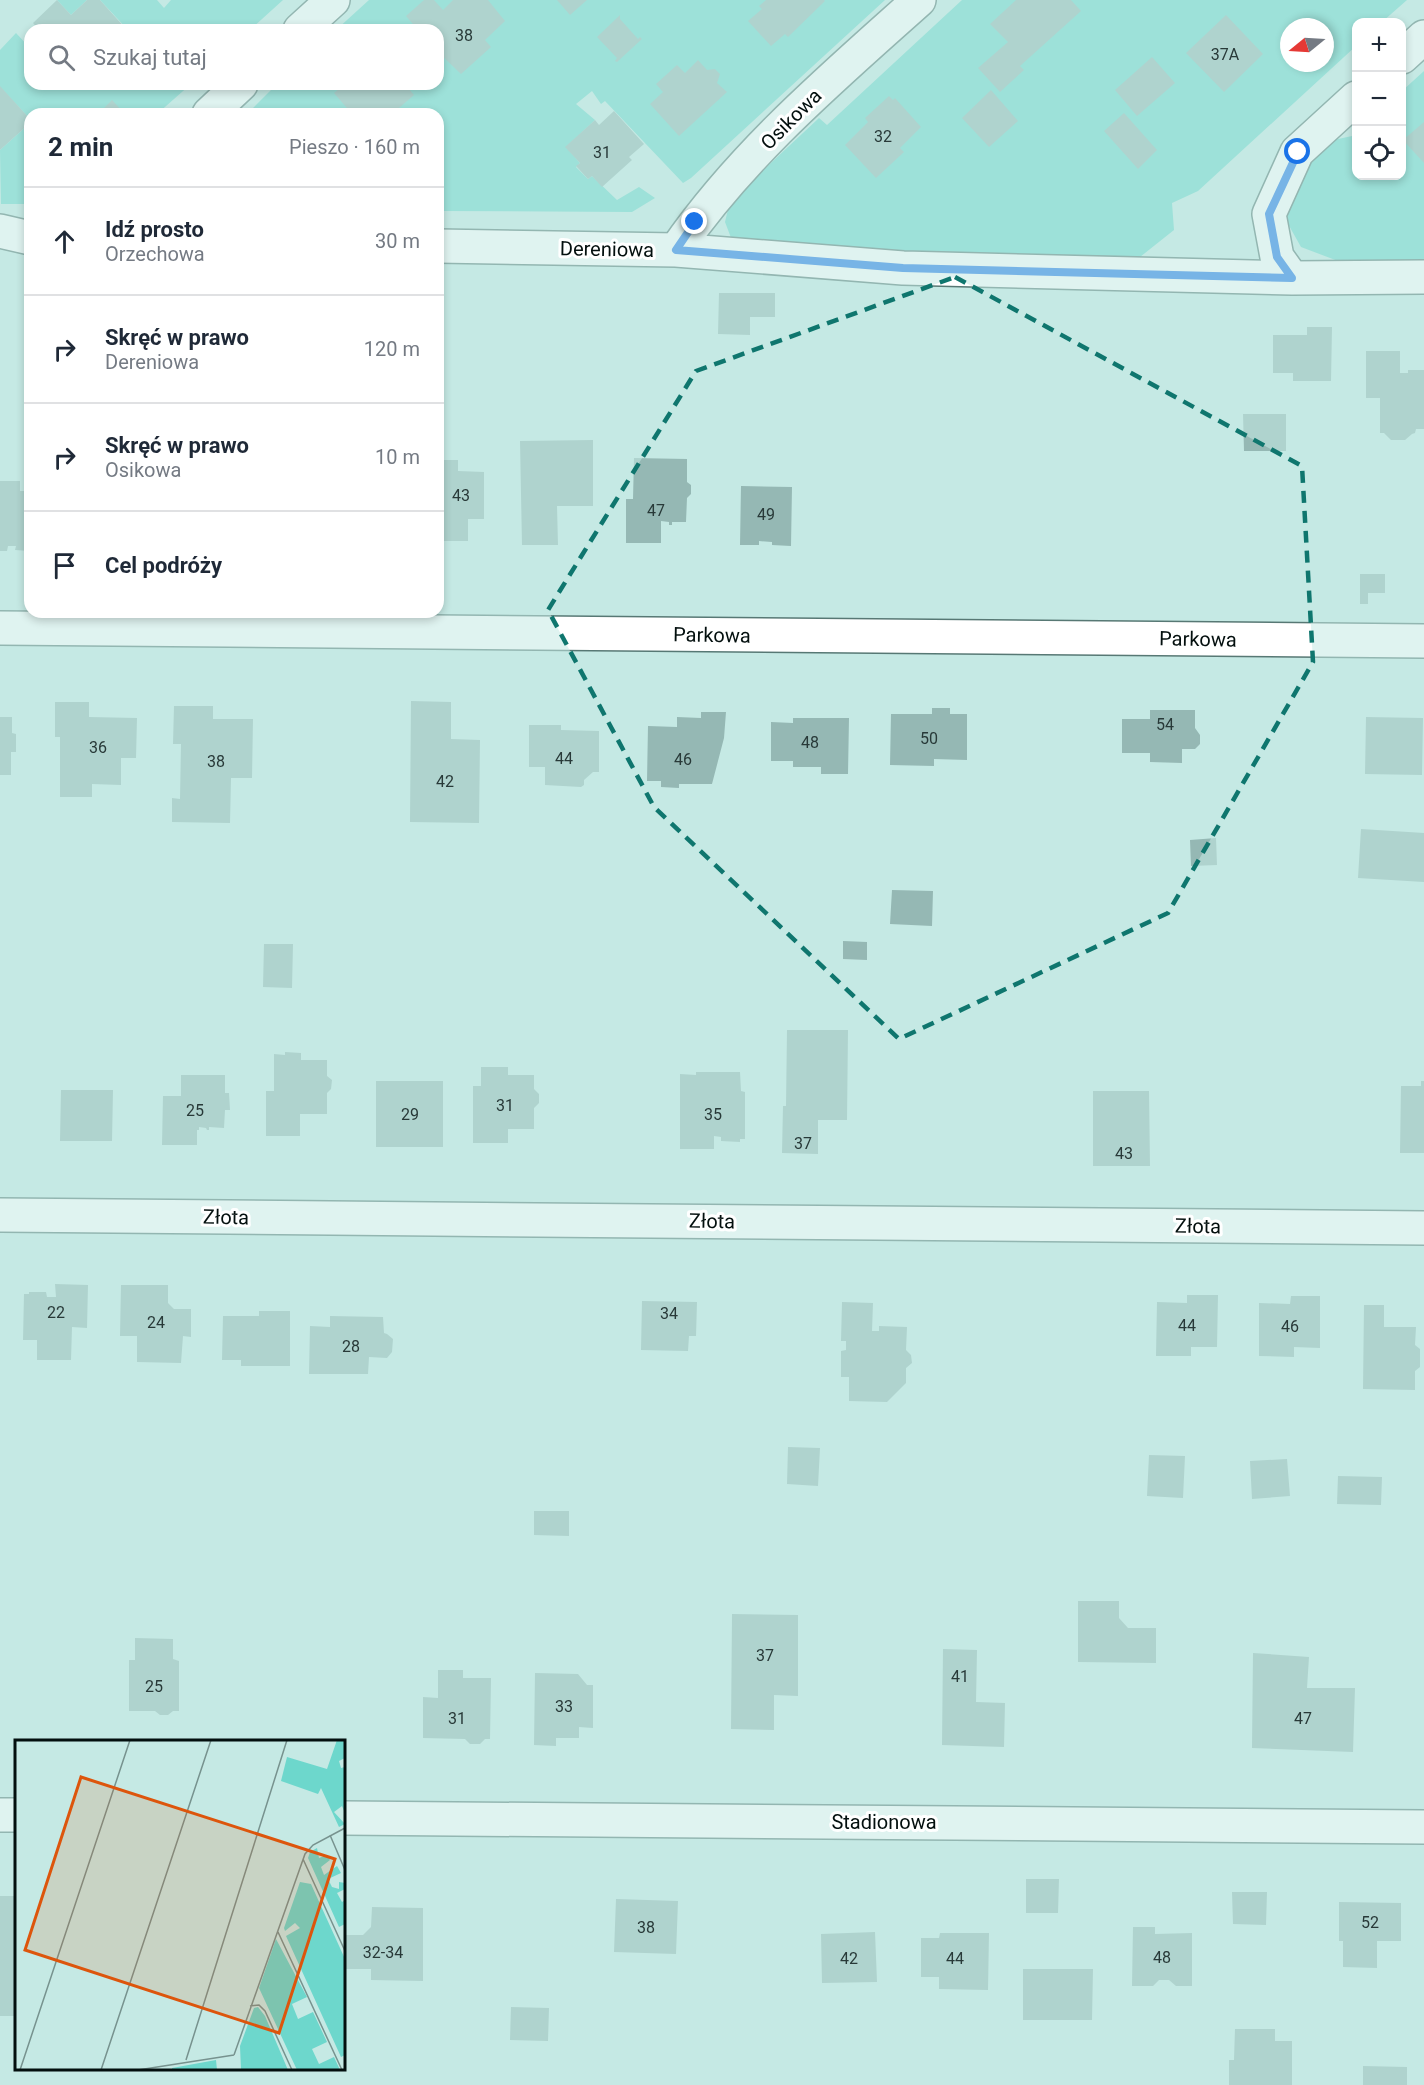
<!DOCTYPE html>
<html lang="pl">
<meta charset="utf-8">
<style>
:root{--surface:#fff;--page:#f2f2f3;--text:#1f2937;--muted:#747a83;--line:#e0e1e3}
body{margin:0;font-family:Roboto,sans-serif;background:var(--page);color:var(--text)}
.controls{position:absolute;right:18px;top:18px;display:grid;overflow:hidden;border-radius:12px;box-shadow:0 3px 9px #0003}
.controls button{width:54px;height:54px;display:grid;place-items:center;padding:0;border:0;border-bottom:2px solid var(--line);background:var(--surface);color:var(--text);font:30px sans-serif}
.compass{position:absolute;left:1280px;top:18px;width:54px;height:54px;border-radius:50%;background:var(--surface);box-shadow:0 3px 9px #0003;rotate:252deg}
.stop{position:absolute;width:18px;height:18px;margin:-14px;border:4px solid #1a73e8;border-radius:50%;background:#fff}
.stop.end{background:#1a73e8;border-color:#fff;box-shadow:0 2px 6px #0008}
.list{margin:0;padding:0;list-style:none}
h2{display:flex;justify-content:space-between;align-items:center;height:78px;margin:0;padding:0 24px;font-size:26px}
h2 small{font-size:20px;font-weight:400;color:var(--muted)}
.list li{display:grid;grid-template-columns:39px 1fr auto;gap:18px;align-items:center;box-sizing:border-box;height:108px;padding:0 24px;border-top:2px solid var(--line)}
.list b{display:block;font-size:22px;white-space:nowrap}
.list p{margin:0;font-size:20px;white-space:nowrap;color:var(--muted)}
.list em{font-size:20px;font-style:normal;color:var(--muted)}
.icon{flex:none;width:33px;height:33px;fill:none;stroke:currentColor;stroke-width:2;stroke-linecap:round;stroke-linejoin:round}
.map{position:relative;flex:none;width:1424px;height:2085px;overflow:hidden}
.search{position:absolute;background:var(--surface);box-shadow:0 3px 9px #0003;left:24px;top:24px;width:420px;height:66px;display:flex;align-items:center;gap:15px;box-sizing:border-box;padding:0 21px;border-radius:18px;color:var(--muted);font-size:22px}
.panel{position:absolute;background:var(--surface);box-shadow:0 3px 9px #0003;left:24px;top:108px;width:420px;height:510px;border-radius:18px}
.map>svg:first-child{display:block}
.green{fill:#6dd7cc;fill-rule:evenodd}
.building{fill:#95b8b4}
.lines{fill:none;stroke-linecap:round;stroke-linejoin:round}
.minor-casing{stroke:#577874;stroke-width:36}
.minor{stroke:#fff;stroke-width:33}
.route{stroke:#1a73e8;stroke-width:8}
.marked{fill:none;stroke:#0f766e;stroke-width:4.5;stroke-dasharray:12 8;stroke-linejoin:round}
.labels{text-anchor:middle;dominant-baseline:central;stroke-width:6;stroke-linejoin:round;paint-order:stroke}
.number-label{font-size:16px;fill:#283938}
.street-label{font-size:20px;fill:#030f0e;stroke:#fff}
.inset-road{fill:none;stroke:#77928e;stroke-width:1.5}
.view{fill:#dd550c;fill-opacity:0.15;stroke:#dd550c;stroke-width:3}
.inset-edge{fill:none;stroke:#030f0e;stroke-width:3}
</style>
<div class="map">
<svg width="1424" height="2085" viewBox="0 0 1424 2085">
<rect width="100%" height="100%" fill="#c5e9e4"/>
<path class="green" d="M57,0h30l-16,15z
M100,0h57l7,8 7,-8h112l-33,30h-122z
M369,0h516l-194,178 -8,5 -78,-82 -4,3 -9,-13 -16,13 19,16 -29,27 14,16 -4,4 12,12 4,-3 25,24 22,-13 16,11 -23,14 -194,-1v-97h-191l30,-30h161v-54h-102z
M962,0h445l-25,22h-26v24l-158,145 -26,12 2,27 -34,27 -222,-1 -185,-13 -8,-21 5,-21 89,-83 8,7zM1289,27h36v36h-36z
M16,33l14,15v36h58l5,4 5,-4h93l-34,30h-127v5l-30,-32v-37z
M1424,71v189l-86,1 -37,-14 -18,-32 7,-33 39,-41 23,-5 4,-3v43h46v-85z
M30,123v81h-29l-1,-54z"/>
<path class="building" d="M57,0l14,15 16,-15h13l27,30h-88l-6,-7z
M424,0h10l9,10 10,-10h35l17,21 -20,19 6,7 -30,27 -23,-22v-22h-20l-12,-14z
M557,0h30l-17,15z
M766,0h58l1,1 -37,36 -3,-3 -14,12 -23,-25 14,-12 -3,-3z
M1016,0h55l10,11 -61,55 4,4 -24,22 -22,-24 30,-26 -18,-18z
M620,15v4l18,20 2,-2 2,2 -25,23 -2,-1 2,-3 -20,-21z
M1226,15l37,39 -39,38 -38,-39z
M1152,57l23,26 -38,33 -22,-26z
M698,60l9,10 8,-1 5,5 -3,9 10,9 -48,44 -29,-32 13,-12 -7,-8 21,-19 8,8z
M345,84h60l9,11 -22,19h-40l-18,-21z
M0,86l30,33v4l-30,27z
M991,90l27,31 -29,26 -27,-29z
M889,96l4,4 2,-2 26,29 -21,21 4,4 -28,26 -31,-33 23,-23 -3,-4z
M112,100l13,14 -26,-1z
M614,111l30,33 -15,13 3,3 -30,27 -10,-11 -4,3 -12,-13 4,-3 -15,-16 30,-27 4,5z
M1124,113l33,37 -19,19 -34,-38z
M1424,122v41l-21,-23z
M719,293h56v24h-25v18l-32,-1z
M1307,327h25l-1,54h-38v-8h-20v-38h34z
M1366,351h34v22h8v-3h16v59h-8l-1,4 -3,1 -7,6h-14l-7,-7h-4v-35h-14z
M1243,414h43v37h-42z
M593,440v66h-36l1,39h-36l-2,-104z
M634,458l53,1v23l4,3v9l-4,4 -1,24h-14v3h-3v-3l-8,-1v22h-35v-44h7z
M438,460h20v11l26,1v47h-16v22h-30z
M0,481h20v10h10v60l-15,-1 1,-4h-8l-1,5h-7z
M741,486l51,1 -1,59 -19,-1v-3l-13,-1v4h-19z
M1360,574h25v19h-17v11h-8z
M411,701l40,1v37l29,1 -1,83 -69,-1z
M55,702h34v15l48,1 -1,40h-15v27l-29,-1v13h-32v-60h-5z
M174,706h39v13h40l-1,59h-21l-1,45 -58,-1v-24l8,1 1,-55h-8z
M932,708h18v6h17v46l-33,-1v7l-44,-1 1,-51h41z
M1150,710h45v18l5,7v9l-5,5h-13v14l-32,-1v-9h-28v-34h28z
M701,712h25l-2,26 -12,46h-33v4l-18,-1v-6h-14l1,-55 29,1v-10l24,1z
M0,717h12v16l4,1v18h-5v23h-11z
M1366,717l57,1 -1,57 -57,-1z
M793,718h56l-1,56h-27v-7h-28v-6h-22v-39l22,1z
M529,725h32v5l38,1v41h-6l-9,8v5l-3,2 -36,-2v-18h-16z
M1361,829l63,4v49l-66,-4z
M1216,838l1,27 -26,1 -1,-26z
M892,890l41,1 -1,35 -42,-2z
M843,941l24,1v18l-24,-1z
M264,944h29l-1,44 -29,-1z
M787,1030h61l-1,90h-29v34l-36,-1 1,-47h3z
M285,1052l16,1v7h26v16l5,4 -1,9 -4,4v21h-27v22h-34v-45h8v-37l11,1z
M481,1067h27v8h26v14l5,5v9l-5,5v21h-26v14h-35v-57h8z
M696,1072h44l1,19 4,1v47h-5v3l-19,-1v-4l-7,-1v13h-34v-75l16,1z
M181,1075h44v18h4l1,17h-5l-1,18 -15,-1v3h-2l-1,-2 -7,-1v3h-2v15h-35l1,-49h18z
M376,1081h67v66h-67z
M1421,1081h3v72h-24l1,-67h20z
M61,1090h52l-1,51h-52z
M1093,1091h56l1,75h-57z
M55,1284l33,1 -1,43 -15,-1 -1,33h-34v-20h-14l1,-46h5v-2h17l1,5h9z
M121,1285h47v18l6,6h17v28l-8,-1 -2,27 -44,-1v-26h-17z
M1187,1295h31l-1,52h-26v9h-35l1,-54 30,1z
M1291,1296h29v52l-26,-1v10l-35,-1v-53l31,1z
M642,1301l55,1 -1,34h-7l-1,15 -47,-1z
M842,1302l31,1 -1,28h7v-5l28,1 -1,23 5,5 1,8 -6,5v15l-19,19 -38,-1v-24h-8v-26l5,-1v-9h-5z
M1364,1305h20v22h32l-1,18 5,4v18l-5,4v19l-52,-1z
M259,1311h31v55h-49v-6h-19l1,-44h36z
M330,1316l53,1 1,16 3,1 6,5 -1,13 -5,6 -18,-1 -1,17h-59l1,-48 20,1z
M788,1447l32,1 -2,38 -31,-2z
M1149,1455l36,1 -2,42 -36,-2z
M1287,1459l3,37 -38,3 -2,-38z
M1338,1476l44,1 -1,28 -44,-1z
M534,1511h35v25l-35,-1z
M1078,1601h41v17l9,10h28v35l-78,-1z
M732,1614l66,1v81l-24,-1v35l-43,-1z
M135,1638l38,1v20l6,2v50h-6l-5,4h-8l-5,-4h-26v-51h6z
M943,1649l34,1 -1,52 29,1 -1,44 -62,-2z
M1253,1653l56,4 -2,31h48l-2,64 -101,-4z
M438,1670h25v8h28l-1,61h-5l-5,5h-10l-5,-5 -42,-1v-41l15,1z
M535,1673l43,1 9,11h6v43l-14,-1v11h-23v8l-22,-1z
M1026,1879h33l-1,34h-32z
M1232,1892h35l-1,33 -33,-1z
M0,1896h16v120h-16z
M616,1899l62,2 -2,53 -62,-2z
M1339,1902l62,1v38h-24v27l-34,-1v-26h-4z
M372,1907l51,1v73l-52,-1v-11h-27v-34h19l8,-8z
M1133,1927h22v7l37,-1v53h-16l-7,-6h-10l-6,6h-21z
M875,1932l2,50 -55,1 -1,-49z
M940,1933h49l-1,57 -49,-1v-12h-18v-39h18z
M1023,1969h70l-1,51h-69z
M511,2007l38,1 -1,33 -38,-1z
M1235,2029h40v12h17v44h-63v-25h5z
M1363,2066l44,1v18h-44z"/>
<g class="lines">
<g class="minor-casing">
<path id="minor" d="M300,30l33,-30
M1402,57l22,-20
M209,114l32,-30
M0,231l30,7
M438,246l238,4 227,18 389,10 132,-1
M676,250c66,-96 157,-173 243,-250
M1292,278l-15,-21 -8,-43 28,-62 59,-54
M0,628l1424,13
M0,1215l1424,13
M0,1815h16
M344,1818l1080,9"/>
</g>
<use href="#minor" class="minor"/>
</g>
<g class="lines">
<path class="route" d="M695,222l-19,28 227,18 389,10 -15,-21 -8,-43 29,-62"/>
</g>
<path d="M0 0H1424V2085H0ZM955,277l347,189 11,196 -145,251 -269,126 -245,-232 -106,-197 148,-239z" fill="#c5e9e4" fill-opacity=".55" fill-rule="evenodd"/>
<path class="marked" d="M955,277l347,189 11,196 -145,251 -269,126 -245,-232 -106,-197 148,-239z"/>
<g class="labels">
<g class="number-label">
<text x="464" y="35">38</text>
<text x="1225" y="54">37A</text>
<text x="883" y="136">32</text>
<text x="602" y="152">31</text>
<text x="461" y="495">43</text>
<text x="656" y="510">47</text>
<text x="766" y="514">49</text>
<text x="1165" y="724">54</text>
<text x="929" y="738">50</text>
<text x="810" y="742">48</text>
<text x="98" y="747">36</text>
<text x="564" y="758">44</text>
<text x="683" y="759">46</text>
<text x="216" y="761">38</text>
<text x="445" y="781">42</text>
<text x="505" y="1105">31</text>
<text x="195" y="1110">25</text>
<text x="410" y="1114">29</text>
<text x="713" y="1114">35</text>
<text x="803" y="1143">37</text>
<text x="1124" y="1153">43</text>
<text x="56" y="1312">22</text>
<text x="669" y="1313">34</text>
<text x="156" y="1322">24</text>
<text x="1187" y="1325">44</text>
<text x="1290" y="1326">46</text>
<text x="351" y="1346">28</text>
<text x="765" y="1655">37</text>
<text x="960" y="1676">41</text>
<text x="154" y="1686">25</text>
<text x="564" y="1706">33</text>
<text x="457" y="1718">31</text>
<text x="1303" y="1718">47</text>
<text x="1370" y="1922">52</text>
<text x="646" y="1927">38</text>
<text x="383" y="1952">32-34</text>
<text x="1162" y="1957">48</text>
<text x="849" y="1958">42</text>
<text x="955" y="1958">44</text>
</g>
<g class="street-label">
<text transform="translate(791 119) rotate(-45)">Osikowa</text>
<text transform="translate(607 249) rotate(1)">Dereniowa</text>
<text transform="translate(712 635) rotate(1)">Parkowa</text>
<text transform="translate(1198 639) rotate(1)">Parkowa</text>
<text transform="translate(226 1217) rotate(1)">Złota</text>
<text transform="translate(712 1221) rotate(1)">Złota</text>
<text transform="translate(1198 1226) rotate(1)">Złota</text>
<text x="884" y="1822">Stadionowa</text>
</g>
</g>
<g transform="translate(15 1740)">
<rect width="330" height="330" fill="#c5e9e4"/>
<path d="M322,0h8v18l-6,3 2,7 4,-1v46l-3,-7 -8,6 11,12 -6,3 -18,-39 -3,6 -37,-13 6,-24 40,12zM302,108l2,10 8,-3 3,5 -9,7 3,8 13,-9 4,7 -13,6 4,8 7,2v-7l6,1v6l-8,4 5,9 3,-2v24l-6,3 -31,-69 2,-6zM285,142l11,2 34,75v96l-4,2 -55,-121 14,-8 -5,-5 -10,8 -1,-3zM261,199l31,58 -15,7 6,15 15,-7 14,30 -15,7 7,15 15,-7 6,13h-43l-38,-82zM243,267l7,9 23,54h-47l-1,-24 14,-38zM201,320l1,10h-45v-2z" fill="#6dd7cc"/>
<path class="inset-road" d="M315,95l15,35M288,119l42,92M263,192l64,138M235,266l9,-1 6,6 27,59M219,315l71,-201 8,-9 32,-17M171,320l101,-320M5,330l110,-330M86,330l110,-330M123,330l96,-15"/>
<path class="view" d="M66,37l254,82 -56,174 -254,-83z"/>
<rect width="330" height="330" class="inset-edge"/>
</g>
</svg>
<div class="controls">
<button>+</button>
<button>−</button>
<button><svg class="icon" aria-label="locate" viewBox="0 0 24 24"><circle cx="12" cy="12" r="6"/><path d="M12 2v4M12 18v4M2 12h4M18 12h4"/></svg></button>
</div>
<svg class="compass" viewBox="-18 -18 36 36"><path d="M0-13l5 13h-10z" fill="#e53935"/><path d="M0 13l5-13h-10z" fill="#747a83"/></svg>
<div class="stop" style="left:1298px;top:152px"></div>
<div class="stop end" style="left:695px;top:222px"></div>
<div class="search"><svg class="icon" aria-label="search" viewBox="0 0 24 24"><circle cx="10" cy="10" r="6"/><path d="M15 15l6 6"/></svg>Szukaj tutaj</div>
<section class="panel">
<h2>2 min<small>Pieszo · 160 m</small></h2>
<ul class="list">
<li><svg class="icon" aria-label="ahead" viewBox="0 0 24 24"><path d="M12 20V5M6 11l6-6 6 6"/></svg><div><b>Idź prosto</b><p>Orzechowa</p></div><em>30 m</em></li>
<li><svg class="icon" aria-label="right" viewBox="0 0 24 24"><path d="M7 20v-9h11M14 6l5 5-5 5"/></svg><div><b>Skręć w prawo</b><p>Dereniowa</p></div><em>120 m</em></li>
<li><svg class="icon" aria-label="right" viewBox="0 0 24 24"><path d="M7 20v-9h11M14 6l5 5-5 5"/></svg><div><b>Skręć w prawo</b><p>Osikowa</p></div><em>10 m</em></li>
<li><svg class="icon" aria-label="arrive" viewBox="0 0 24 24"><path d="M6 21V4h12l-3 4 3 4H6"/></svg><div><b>Cel podróży</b></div></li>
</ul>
</section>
</div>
